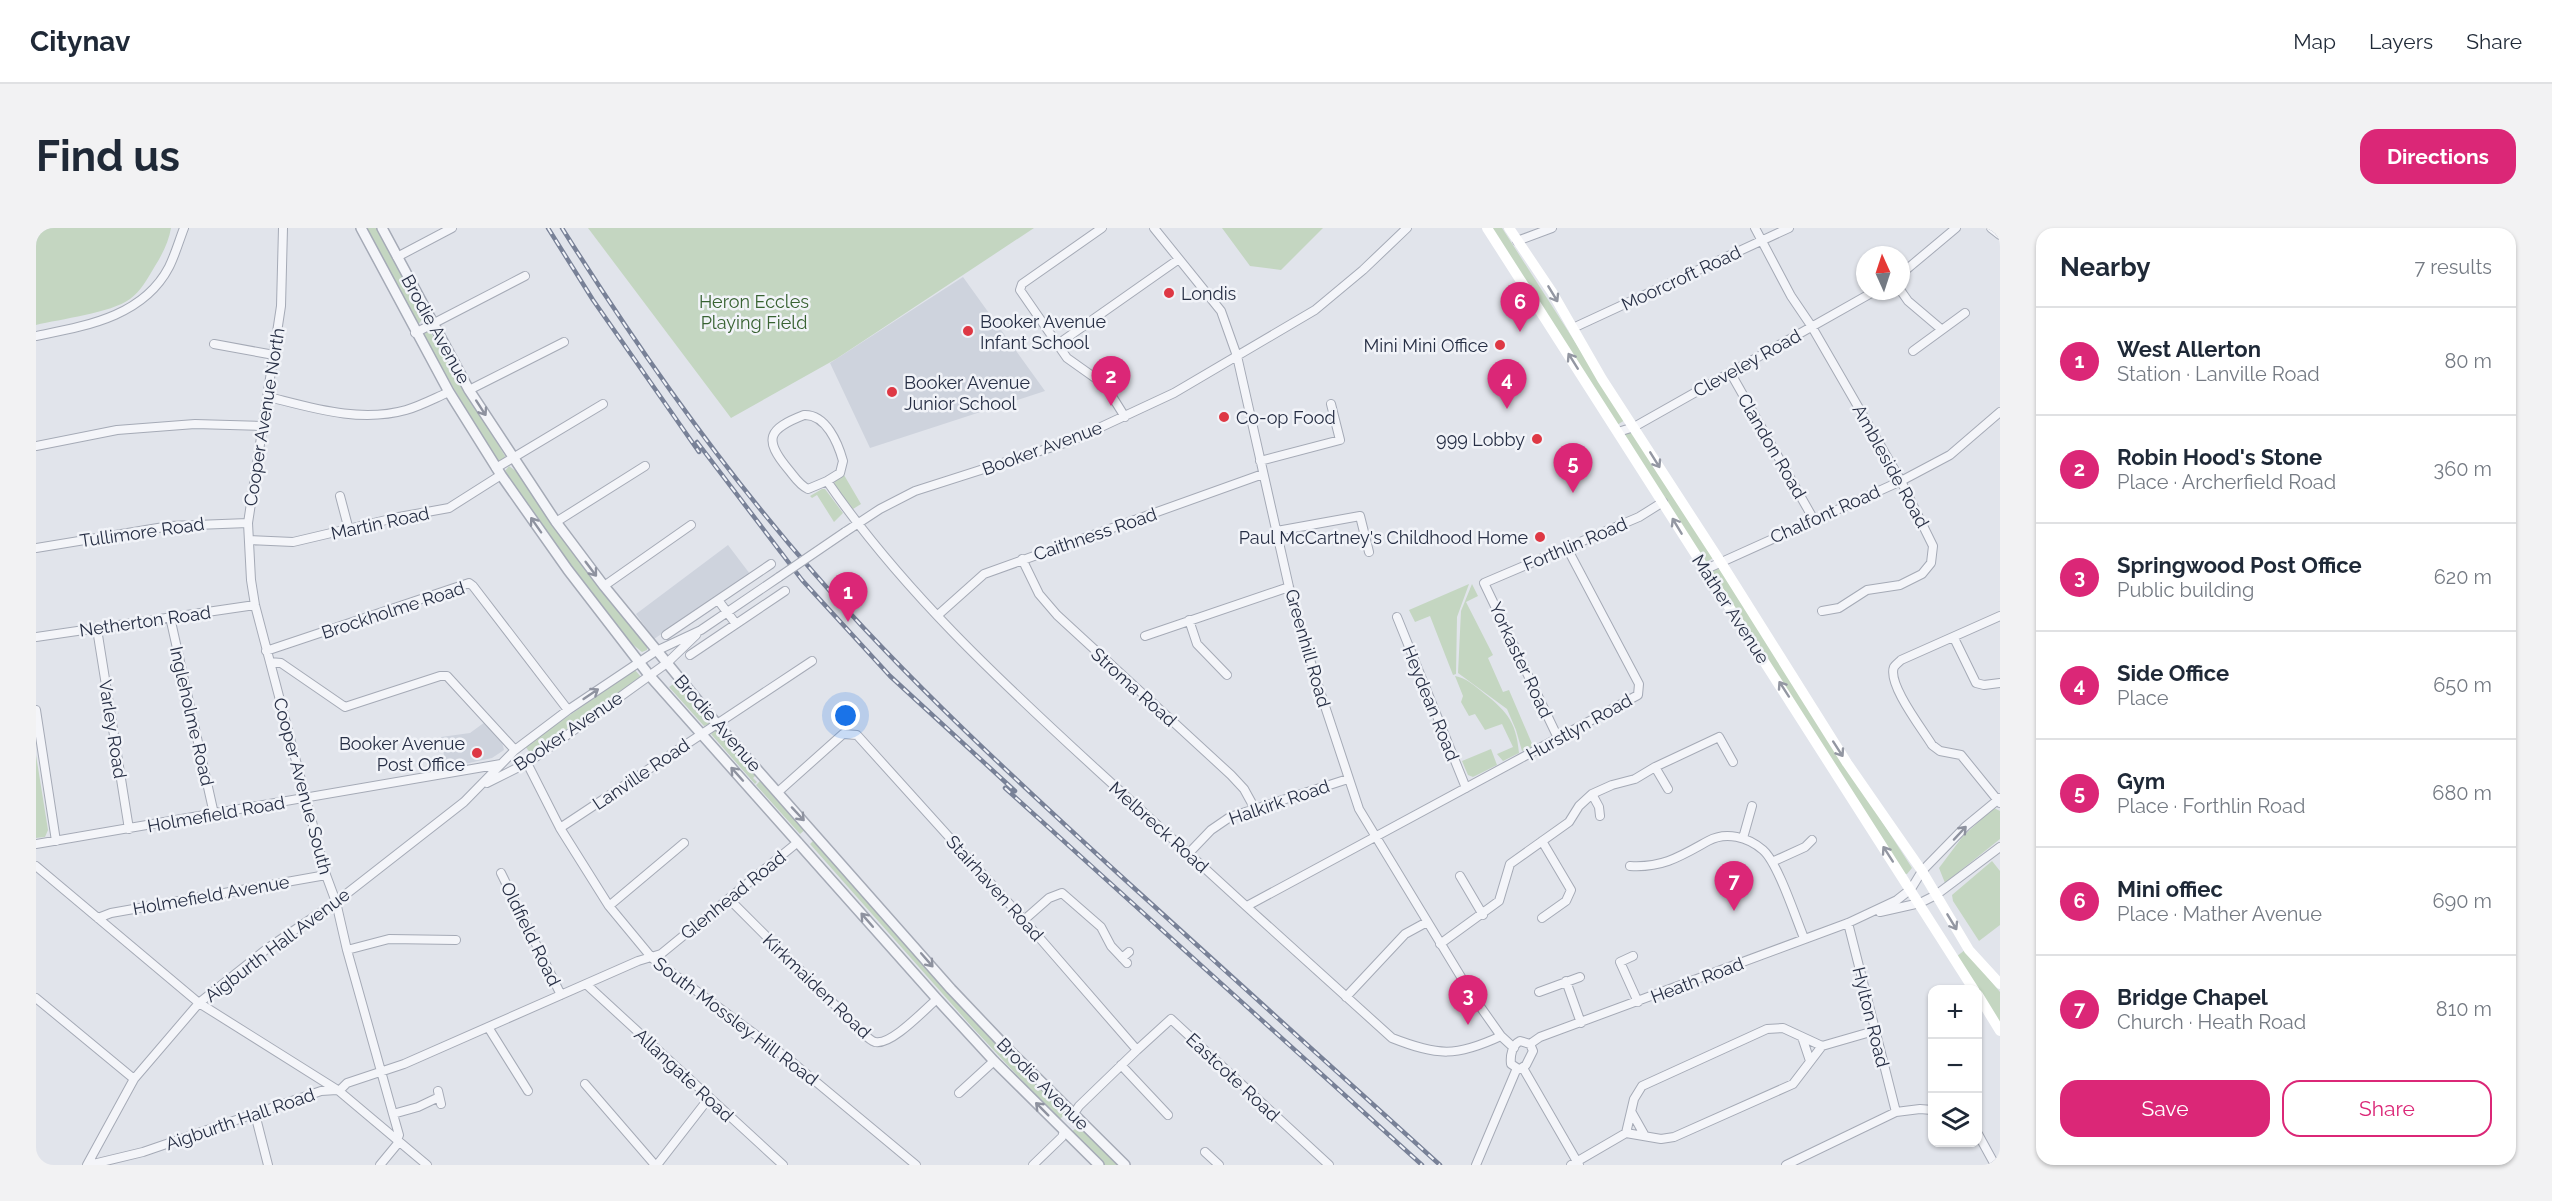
<!DOCTYPE html>
<meta charset="utf-8">
<style>
:root{--surface:#fff;--page:#f2f2f3;--text:#1f2937;--muted:#747a83;--line:#e0e1e3;--accent:#db2777}
body{margin:0;font-family:Raleway,sans-serif;background:var(--page);color:var(--text)}
.controls{position:absolute;right:18px;bottom:18px;display:grid;overflow:hidden;border-radius:12px;box-shadow:0 2px 4px #0004}
.controls button{width:54px;height:54px;display:grid;place-items:center;padding:0;border:0;border-bottom:2px solid var(--line);background:var(--surface);color:var(--text);font:30px sans-serif}
.compass{position:absolute;left:1820px;top:18px;width:54px;height:54px;border-radius:50%;background:var(--surface);box-shadow:0 2px 4px #0004;rotate:357deg}
.you{position:absolute;left:810px;top:488px;width:21px;height:21px;margin:-15px;border:4px solid #fff;border-radius:50%;background:#1a73e8;box-shadow:0 0 0 9px #1a73e833}
.badge{display:grid;place-items:center;width:39px;height:39px;border-radius:50%;background:var(--accent);color:#fff;font-size:20px;font-weight:700}
.pin{position:absolute;translate:-50% -50px;filter:drop-shadow(0 2px 3px #0008)}
.pin::after{content:'';position:absolute;top:32px;width:21px;height:18px;background:inherit;clip-path:polygon(0 0,100% 0,50% 100%)}
.list{margin:0;padding:0;list-style:none}
h2{display:flex;justify-content:space-between;align-items:center;height:78px;margin:0;padding:0 24px;font-size:26px}
h2 small{font-size:20px;font-weight:400;color:var(--muted)}
.list li{display:grid;grid-template-columns:39px 1fr auto;gap:18px;align-items:center;box-sizing:border-box;height:108px;padding:0 24px;border-top:2px solid var(--line)}
.list b{display:block;font-size:22px;white-space:nowrap}
.list p{margin:0;font-size:20px;white-space:nowrap;color:var(--muted)}
.list em{font-size:20px;font-style:normal;color:var(--muted)}
.actions{display:flex;gap:12px;padding:18px 24px}
.actions a{flex:1;padding:14px 0;border:2px solid var(--accent);border-radius:18px;text-align:center;font-size:21px;color:var(--accent)}
.actions .main{background:var(--accent);color:#fff}
.icon{flex:none;width:33px;height:33px;fill:none;stroke:currentColor;stroke-width:2;stroke-linecap:round;stroke-linejoin:round}
.map{position:relative;flex:none;width:1964px;height:937px;overflow:hidden;border-radius:18px}
header{display:flex;align-items:center;gap:36px;box-sizing:border-box;height:84px;padding:0 30px;background:var(--surface);border-bottom:2px solid var(--line)}
header strong{font-size:28px}
nav{display:flex;gap:33px;margin-inline-start:auto;font-size:21px}
.intro{display:flex;align-items:center;justify-content:space-between;box-sizing:border-box;height:144px;padding:0 36px}
h1{margin:0;font-size:42px}
.button{padding:15px 27px;border-radius:18px;background:var(--accent);color:#fff;font-size:21px;font-weight:700}
main{display:flex;gap:36px;padding:0 36px}
aside{flex:1;background:var(--surface);border-radius:18px;box-shadow:0 2px 4px #0004}
.map>svg:first-child{display:block}
.built{fill:#ced3dd}
.green{fill:#c4d6c1}
.lines{fill:none;stroke-linecap:round;stroke-linejoin:round}
.minor-casing{stroke:#a5aab6;stroke-width:10}
.tertiary-casing{stroke:#a5aab6;stroke-width:12}
.minor{stroke:#f4f5f9;stroke-width:8}
.tertiary{stroke:#f4f5f9;stroke-width:9}
.secondary{stroke:#fff;stroke-width:10}
.rail-casing{stroke:#788197;stroke-width:4.5}
.rail{stroke:#f1f3f8;stroke-width:2;stroke-dasharray:7;stroke-linecap:butt}
.minor-bridge-casing{stroke:#a5aab6;stroke-width:10;stroke-linecap:butt}
.minor-bridge{stroke:#f4f5f9;stroke-width:8}
.oneway{stroke:#9397a2}
.oneway2{stroke:#8e929f}
.poi-dot{fill:#de3844;stroke:#f1f3f8;stroke-width:2}
.labels{text-anchor:middle;dominant-baseline:central;stroke-width:5;stroke-linejoin:round;paint-order:stroke}
.street-label{font-size:18px;fill:#272f45;stroke:#f1f3f8}
.poi-label{font-size:18px;fill:#272f45;stroke:#f1f3f8;text-anchor:start}
.park-label{font-size:18px;fill:#386232;stroke:#f1f3f8}
</style>
<header>
<strong>Citynav</strong>
<nav><a>Map</a><a>Layers</a><a>Share</a></nav>
</header>
<div class="intro"><h1>Find us</h1><a class="button">Directions</a></div>
<main>
<div class="map">
<svg width="1964" height="937" viewBox="0 0 1964 937">
<rect width="100%" height="100%" fill="#e1e4eb"/>
<path class="built" d="M927,49l82,114 -175,57 -40,-85z
M692,317l22,29 -96,65 -18,-25z
M449,494l17,20 2,8 -12,8 -46,10 -5,-31 29,-4z"/>
<path class="green" d="M0,0h135c-2,13 -9,27 -16,38 -7,12 -14,25 -25,33 -19,14 -70,20 -94,26z
M330,0h11l44,85 2,5 -5,7z
M552,0h446l-198,131 -105,59z
M1186,0h101l-42,42 -31,-4z
M1455,0h11l123,192 -8,5z
M393,102l76,126v3l-4,3 -5,-2 -73,-124 1,-5z
M1595,202l82,128 -8,5 -83,-129z
M473,238l8,6 80,112 50,61v5l-5,2 -11,-9 -87,-113 -39,-59z
M808,247l17,29 -8,5 -19,-24 1,-5z
M786,261h3l18,24 -9,9 -17,-27 -5,3 -2,-2z
M1683,340l193,300 -5,6h-3l-191,-299v-4z
M1433,356l-12,33 -1,57 -3,1 -23,-59 -15,6 -6,-12z
M1436,356l6,12 -12,6 27,53 -5,3 15,34 6,-2 24,56 -11,5 -6,-21 -9,-21 -49,-36 3,-62z
M599,442l6,7 -110,77 -6,-8z
M1419,448c11,2 17,8 25,14 25,20 36,29 39,63l-16,8 -6,-7 16,-7 -11,-23 -17,6 -10,-16 -6,2 -8,-14 2,-6z
M642,453l34,42 -8,3 -35,-39z
M681,500l39,47 -3,3 4,4 -2,2 -44,-50z
M1455,521l6,16 -24,12 -5,-2 -6,-14z
M0,527l12,75 -3,7 -9,1z
M727,550l44,50 -7,6 -44,-49z
M1958,580l6,3v28l-55,44 -6,-15 24,-32z
M780,610l195,217 55,58 -7,7 -87,-93 -162,-183z
M1956,633l8,10v54l-21,16 -26,-40 -1,-6z
M1929,722l35,42v31l-43,-67z
M1043,898l40,39h-15l-33,-33z"/>
<g class="lines">
<g class="minor-casing">
<path id="minor" d="M247,0l-2,78 -33,217 3,57 4,25 71,270 10,27 11,48 46,164 6,21 -2,5
M1066,0l-80,56 -2,6 47,68 38,27 20,32
M1118,0l67,83 16,45 52,231 25,86 45,136 113,186 29,41 13,12
M1719,0l36,68 21,31 89,154 32,65 -2,17 -9,11 -22,11 -33,5 -28,18 -17,3
M1955,0l9,7
M1481,13l35,-13
M361,29l55,-29
M1865,46l55,-46
M1865,63l7,10 33,28
M1537,100l216,-100
M379,105l110,-57
M0,108c49,-10 107,-19 133,-69 6,-12 10,-26 15,-39
M178,116l60,11
M1022,116l121,-85
M1877,123l52,-38
M1694,144l84,148
M433,162l95,-48
M233,169c44,11 91,26 137,13 14,-4 29,-12 43,-18
M1582,204l16,-5 241,-136
M0,218l81,-16 78,-6 67,2
M1224,233l80,-21 -9,-36
M460,240l107,-64
M791,253l13,-8 3,-12c-5,-18 -17,-47 -39,-46 -36,14 -41,24 -16,54 6,7 11,16 20,20l19,-8c74,108 173,200 269,288 98,90 197,180 296,269 46,18 64,19 109,-2
M304,268l9,34
M520,294l89,-56
M1241,303l83,-15 9,36
M809,304l35,-23 35,-18 156,-50 103,-48 141,-83 48,-40 44,-42
M213,312l44,2 106,-25 50,-9 52,-33
M0,320l134,-22 78,-3
M986,331l17,35 18,21 174,160 13,14 11,20
M1668,342l197,-89 49,-26 50,-43
M568,358l87,-61
M682,372l18,24
M902,387l46,-41 279,-100
M1964,388l-99,44c-2,2 -5,4 -7,7 -7,17 29,63 38,78l8,6 21,4 39,48
M134,389l44,197
M1361,389l69,171
M1153,392l8,24 30,31
M61,401l32,200
M630,407l105,-71
M1109,408l144,-49
M0,409l219,-32
M1918,410l22,45 8,2 16,-2
M230,423l203,-68 4,3 95,124
M654,427l95,-64
M234,434l11,1 64,44 95,-31h7l68,74
M0,482l20,131
M1522,510l-74,-155 155,-66 24,-15
M491,535l33,65 49,78 43,52 139,103 125,104
M1619,539l13,22
M451,555l40,-20 36,-25 104,-75 29,-28
M742,564l65,-58 14,1 167,185 113,130 -58,56 -6,9
M1556,566l7,13 1,9
M524,600l252,-167
M1707,610l9,-32
M0,616l465,-80
M1152,626l23,-24 19,-13 118,-38
M1736,634l33,-15 7,-7
M0,638l163,137 140,88 88,74
M1594,638c33,2 51,-10 78,-25 18,-10 40,-4 55,9 15,13 33,69 41,88
M465,645l60,122
M1424,648l23,39
M693,671l135,135c3,3 8,7 11,8 16,4 50,-33 62,-43
M573,678l75,-63
M1211,678l391,-211 1,-11 -72,-136
M1844,684l40,-9 16,-8 64,-48
M62,690l13,-5 215,-38
M1506,690l24,-17 5,-11 -29,-49
M988,692l25,-22 13,-5 39,34 10,19 16,17
M1812,695l48,189
M1404,716l59,-43 11,-37 59,-42 10,-16 13,-12 20,-9 23,-6 20,-12 64,-30 14,25
M311,722l42,-11 67,1
M1597,728l-13,6 18,40
M1086,730l7,-6
M1530,753l15,42
M550,756l197,181
M1503,764l41,-15
M1310,769l59,-63 22,-12
M0,770l98,81
M452,799l40,64
M1766,809l8,24
M1494,816l10,-7 308,-114 49,-23 14,-11 11,-18 44,-45 34,-28
M1101,822l34,-31 158,146
M1085,837l47,50
M1481,840l-6,-4c-1,-8 1,-19 9,-23l10,3
M1487,840l56,97
M1484,841l6,-4 7,-14 -3,-7
M549,856l70,81
M303,863l8,-8 57,-19 234,-103 23,-7 137,-112
M402,863l3,13
M923,865l35,-32
M1596,885l13,23
M219,886l13,51
M357,886l25,-7 21,-10
M1590,905l35,6 13,-2 119,-53 29,-38
M1942,906l17,31
M1169,924l14,13
M51,937l47,-86 65,-76 69,-55 68,-46 128,-100 51,-52 53,-40 88,-59 45,-21 78,-53
M53,937l54,-13 178,-61 16,-1
M344,937l19,-23
M621,937l52,-67
M997,937l29,-28 2,-6
M1440,937l41,-97
M1535,937l55,-32 8,-34 8,-13 125,-57 16,-1 39,18 52,-15
M1750,937l110,-53 24,-3 12,1"/>
</g>
<g class="tertiary-casing">
<path id="tertiary" d="M325,0l88,164 52,83 67,95 81,105 288,324 57,62 105,104
M346,0l87,162 87,132 48,64 113,138 234,265 58,61 116,115"/>
</g>
<use href="#minor" class="minor"/>
<use href="#tertiary" class="tertiary"/>
<path class="secondary" d="M1451,0l487,762
M1473,0l43,64 50,87 118,182 127,202 75,108 47,79 31,34
M1942,767l22,36"/>
<g class="rail-casing">
<path id="rail" d="M512,0l45,72 106,152
M526,0c76,121 158,238 252,345 95,109 202,207 309,305 105,96 211,191 317,287
M661,214l105,138 88,96 125,115
M969,560l417,377"/>
</g>
<use href="#rail" class="rail"/>
<g class="minor-bridge-casing">
<path id="minor-bridge" d="M743,349l66,-45"/>
</g>
<use href="#minor-bridge" class="minor-bridge"/>
</g>
<defs><path id="oneway-shaft" d="M-6 0H5M1.5-3L5.5 0L1.5 3" fill="none" stroke-width="1.6" stroke-linecap="round" stroke-linejoin="round" transform="scale(1.5)"/></defs>
<g class="oneway">
<use href="#oneway-shaft" transform="translate(1517 66) rotate(59)"/>
<use href="#oneway-shaft" transform="translate(1537 133) rotate(-122)"/>
<use href="#oneway-shaft" transform="translate(1619 232) rotate(58)"/>
<use href="#oneway-shaft" transform="translate(1641 298) rotate(-121)"/>
<use href="#oneway-shaft" transform="translate(1748 461) rotate(-123)"/>
<use href="#oneway-shaft" transform="translate(1802 521) rotate(57)"/>
<use href="#oneway-shaft" transform="translate(1852 626) rotate(-123)"/>
<use href="#oneway-shaft" transform="translate(1916 694) rotate(59)"/>
</g>
<g class="oneway2">
<use href="#oneway-shaft" transform="translate(445 180) rotate(57)"/>
<use href="#oneway-shaft" transform="translate(500 297) rotate(-125)"/>
<use href="#oneway-shaft" transform="translate(555 341) rotate(53)"/>
<use href="#oneway-shaft" transform="translate(555 466) rotate(-34)"/>
<use href="#oneway-shaft" transform="translate(701 546) rotate(-132)"/>
<use href="#oneway-shaft" transform="translate(762 586) rotate(47)"/>
<use href="#oneway-shaft" transform="translate(1924 605) rotate(-47)"/>
<use href="#oneway-shaft" transform="translate(831 692) rotate(-131)"/>
<use href="#oneway-shaft" transform="translate(891 732) rotate(49)"/>
<use href="#oneway-shaft" transform="translate(1006 881) rotate(-135)"/>
</g>
<g class="poi-dot">
<circle cx="1133" cy="65" r="6"/>
<circle cx="932" cy="103" r="6"/>
<circle cx="1464" cy="117" r="6"/>
<circle cx="856" cy="164" r="6"/>
<circle cx="1188" cy="189" r="6"/>
<circle cx="1501" cy="211" r="6"/>
<circle cx="1504" cy="309" r="6"/>
<circle cx="441" cy="525" r="6"/>
</g>
<g class="labels">
<g class="street-label">
<text transform="translate(1645 50) rotate(-25)">Moorcroft Road</text>
<text transform="translate(400 101) rotate(61)">Brodie Avenue</text>
<text transform="translate(1711 135) rotate(-29)">Cleveley Road</text>
<text transform="translate(228 189) rotate(-81)">Cooper Avenue North</text>
<text transform="translate(1736 218) rotate(60)">Clandon Road</text>
<text transform="translate(1006 220) rotate(-20)">Booker Avenue</text>
<text transform="translate(1855 238) rotate(61)">Ambleside Road</text>
<text transform="translate(1789 286) rotate(-24)">Chalfont Road</text>
<text transform="translate(344 295) rotate(-12)">Martin Road</text>
<text transform="translate(106 304) rotate(-8)">Tullimore Road</text>
<text transform="translate(1059 306) rotate(-19)">Caithness Road</text>
<text transform="translate(1539 316) rotate(-23)">Forthlin Road</text>
<text transform="translate(1695 381) rotate(57)">Mather Avenue</text>
<text transform="translate(357 382) rotate(-18)">Brockholme Road</text>
<text transform="translate(109 393) rotate(-8)">Netherton Road</text>
<text transform="translate(1272 420) rotate(74)">Greenhill Road</text>
<text transform="translate(1485 432) rotate(65)">Yorkaster Road</text>
<text transform="translate(1098 459) rotate(42)">Stroma Road</text>
<text transform="translate(1395 475) rotate(68)">Heydean Road</text>
<text transform="translate(156 488) rotate(77)">Ingleholme Road</text>
<text transform="translate(682 495) rotate(49)">Brodie Avenue</text>
<text transform="translate(1543 499) rotate(-29)">Hurstlyn Road</text>
<text transform="translate(77 501) rotate(81)">Varley Road</text>
<text transform="translate(532 503) rotate(-34)">Booker Avenue</text>
<text transform="translate(605 546) rotate(-34)">Lanville Road</text>
<text transform="translate(267 558) rotate(75)">Cooper Avenue South</text>
<text transform="translate(1243 574) rotate(-19)">Halkirk Road</text>
<text transform="translate(180 586) rotate(-10)">Holmefield Road</text>
<text transform="translate(1123 599) rotate(42)">Melbreck Road</text>
<text transform="translate(959 660) rotate(48)">Stairhaven Road</text>
<text transform="translate(175 667) rotate(-10)">Holmefield Avenue</text>
<text transform="translate(697 667) rotate(-39)">Glenhead Road</text>
<text transform="translate(495 706) rotate(64)">Oldfield Road</text>
<text transform="translate(241 717) rotate(-37)">Aigburth Hall Avenue</text>
<text transform="translate(1661 752) rotate(-21)">Heath Road</text>
<text transform="translate(781 758) rotate(44)">Kirkmaiden Road</text>
<text transform="translate(1835 789) rotate(76)">Hylton Road</text>
<text transform="translate(700 793) rotate(37)">South Mossley Hill Road</text>
<text transform="translate(648 847) rotate(43)">Allangate Road</text>
<text transform="translate(1197 849) rotate(43)">Eastcote Road</text>
<text transform="translate(1007 856) rotate(45)">Brodie Avenue</text>
<text transform="translate(204 891) rotate(-19)">Aigburth Hall Road</text>
</g>
<g class="poi-label">
<text x="1145" y="65">Londis</text>
<text x="944" y="93">Booker Avenue<tspan x="944" dy="21">Infant School</tspan></text>
<text x="1452" y="117" text-anchor="end">Mini Mini Office</text>
<text x="868" y="154">Booker Avenue<tspan x="868" dy="21">Junior School</tspan></text>
<text x="1200" y="189">Co-op Food</text>
<text x="1489" y="211" text-anchor="end">999 Lobby</text>
<text x="1492" y="309" text-anchor="end">Paul McCartney's Childhood Home</text>
<text x="429" y="515" text-anchor="end">Booker Avenue<tspan x="429" dy="21">Post Office</tspan></text>
</g>
<g class="park-label">
<text x="718" y="73">Heron Eccles<tspan x="718" dy="21">Playing Field</tspan></text>
</g>
</g>
</svg>
<div class="controls">
<button>+</button>
<button>−</button>
<button><svg class="icon" aria-label="layers" viewBox="0 0 24 24"><path d="M12 4l9 5-9 5-9-5zM3 14l9 5 9-5"/></svg></button>
</div>
<svg class="compass" viewBox="-18 -18 36 36"><path d="M0-13l5 13h-10z" fill="#e53935"/><path d="M0 13l5-13h-10z" fill="#747a83"/></svg>
<div class="you"></div>
<div class="pin badge" style="left:812px;top:394px">1</div>
<div class="pin badge" style="left:1075px;top:178px">2</div>
<div class="pin badge" style="left:1432px;top:797px">3</div>
<div class="pin badge" style="left:1471px;top:181px">4</div>
<div class="pin badge" style="left:1537px;top:265px">5</div>
<div class="pin badge" style="left:1484px;top:104px">6</div>
<div class="pin badge" style="left:1698px;top:683px">7</div>
</div>
<aside>
<h2>Nearby<small>7 results</small></h2>
<ul class="list">
<li><span class="badge">1</span><div><b>West Allerton</b><p>Station · Lanville Road</p></div><em>80 m</em></li>
<li><span class="badge">2</span><div><b>Robin Hood's Stone</b><p>Place · Archerfield Road</p></div><em>360 m</em></li>
<li><span class="badge">3</span><div><b>Springwood Post Office</b><p>Public building</p></div><em>620 m</em></li>
<li><span class="badge">4</span><div><b>Side Office</b><p>Place</p></div><em>650 m</em></li>
<li><span class="badge">5</span><div><b>Gym</b><p>Place · Forthlin Road</p></div><em>680 m</em></li>
<li><span class="badge">6</span><div><b>Mini offiec</b><p>Place · Mather Avenue</p></div><em>690 m</em></li>
<li><span class="badge">7</span><div><b>Bridge Chapel</b><p>Church · Heath Road</p></div><em>810 m</em></li>
</ul>
<div class="actions"><a class="main">Save</a><a>Share</a></div>
</aside>
</main>
